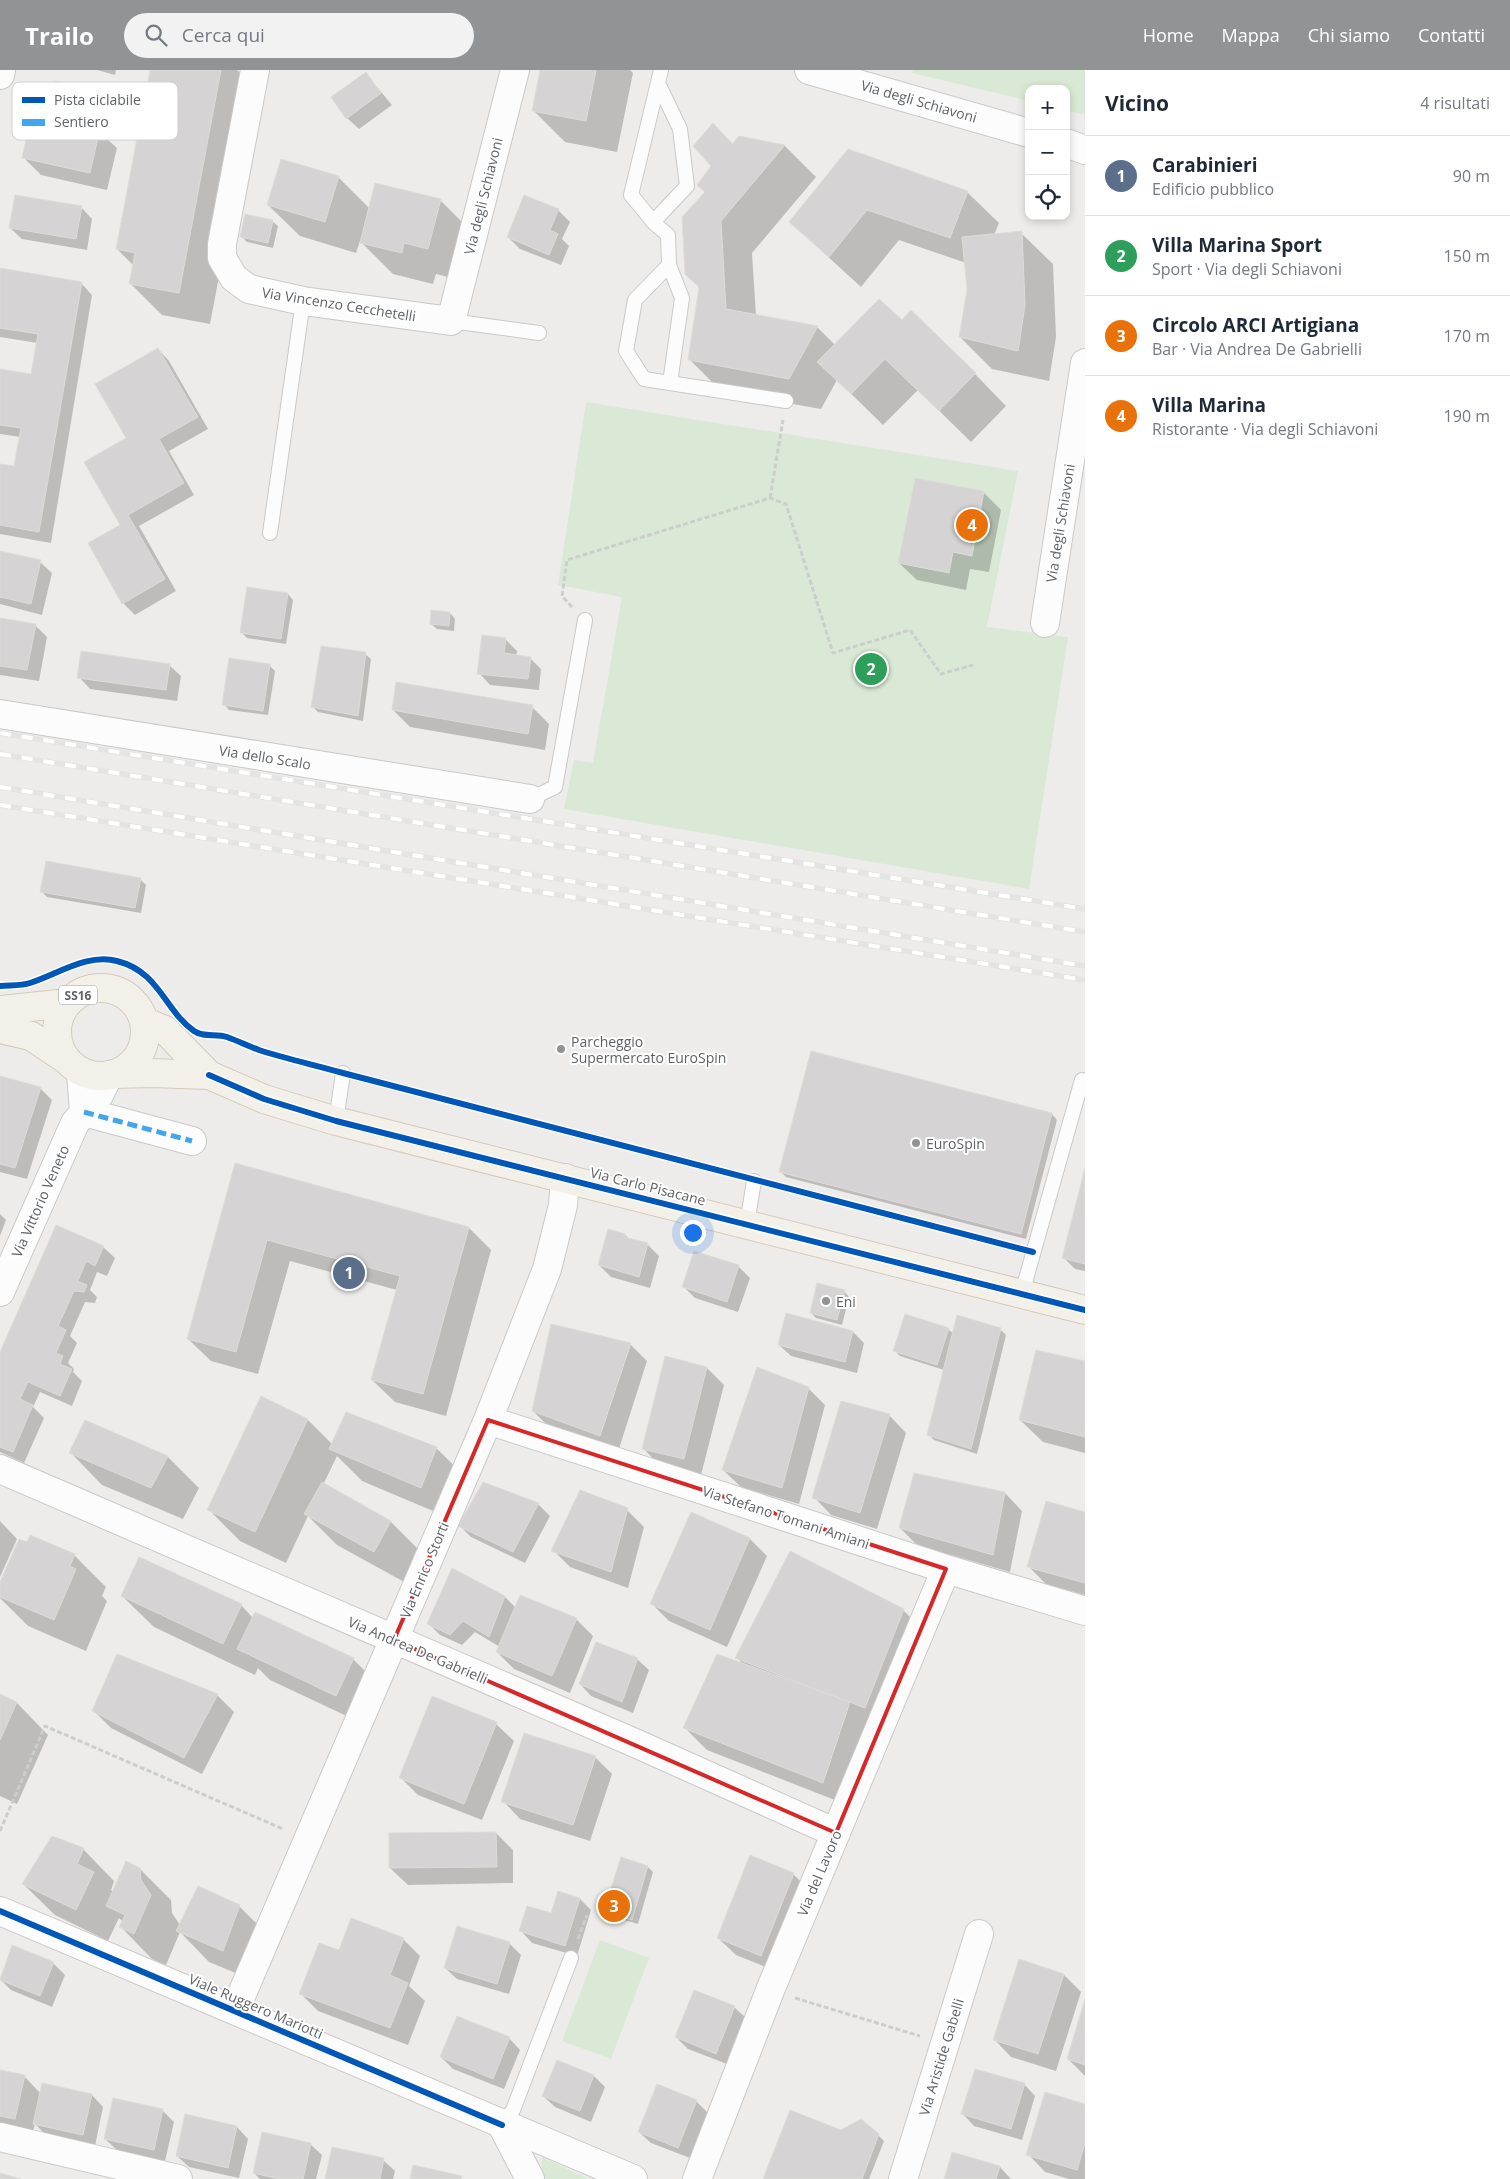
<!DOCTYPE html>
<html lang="it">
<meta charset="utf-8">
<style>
:root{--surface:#fff;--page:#f2f2f3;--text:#1f2937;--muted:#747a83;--line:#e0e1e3;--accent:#919395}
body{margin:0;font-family:"Open Sans",sans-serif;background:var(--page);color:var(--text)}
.controls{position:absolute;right:15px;top:15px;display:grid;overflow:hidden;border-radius:10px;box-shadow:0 2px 8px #0003}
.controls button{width:45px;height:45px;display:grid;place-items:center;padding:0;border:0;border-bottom:1px solid var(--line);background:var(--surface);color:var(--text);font:25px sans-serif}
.you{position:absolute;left:692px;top:1162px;width:18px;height:18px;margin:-12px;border:4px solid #fff;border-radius:50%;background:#1a73e8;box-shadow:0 0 0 8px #1a73e833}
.badge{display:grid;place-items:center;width:32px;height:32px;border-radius:50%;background:var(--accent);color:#fff;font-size:16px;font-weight:700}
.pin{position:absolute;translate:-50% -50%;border:2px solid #fff;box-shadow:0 1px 5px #0006}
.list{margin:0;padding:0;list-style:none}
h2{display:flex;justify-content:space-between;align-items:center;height:65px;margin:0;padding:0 20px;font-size:21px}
h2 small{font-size:16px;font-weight:400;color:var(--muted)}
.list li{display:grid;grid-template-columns:32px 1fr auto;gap:15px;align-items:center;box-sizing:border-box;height:80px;padding:0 20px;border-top:1px solid var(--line)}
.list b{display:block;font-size:19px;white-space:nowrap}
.list p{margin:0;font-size:16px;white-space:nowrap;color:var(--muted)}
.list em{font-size:16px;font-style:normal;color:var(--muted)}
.icon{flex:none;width:28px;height:28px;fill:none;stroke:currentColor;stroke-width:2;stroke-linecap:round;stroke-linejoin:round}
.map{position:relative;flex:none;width:1085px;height:2109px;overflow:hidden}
header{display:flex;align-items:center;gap:30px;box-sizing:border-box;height:70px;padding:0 25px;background:var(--accent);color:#fff}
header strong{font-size:24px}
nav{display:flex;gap:28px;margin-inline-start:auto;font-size:18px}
.search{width:350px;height:45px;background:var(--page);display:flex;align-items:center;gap:12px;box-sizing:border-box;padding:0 18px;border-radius:28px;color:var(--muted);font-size:19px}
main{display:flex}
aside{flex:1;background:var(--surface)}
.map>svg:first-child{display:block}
.green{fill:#dae9d6}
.shadow{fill:#0003}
.building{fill:#d5d3d3;stroke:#dedcd9}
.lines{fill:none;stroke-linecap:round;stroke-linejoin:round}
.lane-casing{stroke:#c9c9c9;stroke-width:16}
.street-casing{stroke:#c9c9c9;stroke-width:30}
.secondary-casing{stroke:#c8c9c9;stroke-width:30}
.primary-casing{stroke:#d5cab9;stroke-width:30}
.path{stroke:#cacfcc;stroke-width:3;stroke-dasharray:5 2.5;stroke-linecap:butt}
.lane{stroke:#fcfcfc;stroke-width:14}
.street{stroke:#fcfcfc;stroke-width:28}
.secondary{stroke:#fcfcfc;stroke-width:28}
.primary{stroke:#f3f0e9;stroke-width:28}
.rail-casing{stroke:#e3e4e3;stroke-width:5.5}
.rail{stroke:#fff;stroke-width:4;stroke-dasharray:11;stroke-linecap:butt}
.quiet{stroke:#41a6ee;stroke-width:5;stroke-dasharray:10 5;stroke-linecap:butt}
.cycleway-casing{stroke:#fff;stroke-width:9}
.cycleway{stroke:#0057b8;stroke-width:6}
.marked{fill:none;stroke:#d62828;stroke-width:4;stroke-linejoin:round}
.poi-dot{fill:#919395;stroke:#fff;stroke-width:2}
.labels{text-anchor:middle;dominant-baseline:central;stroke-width:4;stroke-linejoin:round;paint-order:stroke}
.shield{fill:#fff;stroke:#8f9295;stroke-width:1}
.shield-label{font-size:12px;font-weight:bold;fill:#5f6367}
.street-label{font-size:14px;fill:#5f6367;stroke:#fff}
.poi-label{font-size:14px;fill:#5f6367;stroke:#fff;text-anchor:start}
.key{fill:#fff;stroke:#cfd0d1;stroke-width:1}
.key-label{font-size:14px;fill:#5f6367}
</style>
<header>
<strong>Trailo</strong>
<div class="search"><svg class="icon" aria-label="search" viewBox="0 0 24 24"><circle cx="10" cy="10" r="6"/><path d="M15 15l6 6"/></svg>Cerca qui</div>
<nav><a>Home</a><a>Mappa</a><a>Chi siamo</a><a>Contatti</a></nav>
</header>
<main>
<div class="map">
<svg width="1085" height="2109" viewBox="0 0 1085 2109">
<rect width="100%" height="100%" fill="#eeecea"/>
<path class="green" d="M913,0h172v45l-19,-5v-21h-37v12l-117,-28z
M586,332l432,69 -31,156 81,10 -39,252 -465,-80 10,-49 19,3 29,-166 -64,-12z
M600,1870l49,18 -38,101 -49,-18z
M542,2087l46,22h-46z"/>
<path class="shadow" d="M97,0h19l-1,5z
M151,0h86l18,18 -45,236 -48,-9 -31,-31 3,-18 -17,-17z
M541,0h89l3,3 -16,79 -52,-10 -32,-32z
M366,4l26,31 -33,24 -12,-11z
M54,21h43l17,17 -7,31 10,9 -10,42 -66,-15 -17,-17 4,-19 -13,-12z
M713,55l20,19 7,-7 45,9 31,31 -64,76 4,63 61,11 18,18 67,-23 73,52 31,32 -35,36 -53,-52 -35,35 -46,-45 -16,29 -100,-18 -32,-32 12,-71 5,-96 6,-26z
M338,107l32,32 70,-9 32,32 -12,48 -24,-6 -3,10 -40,-10 -33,-33 -4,12 -56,-17 -32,-31z
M967,122l32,31 -5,12 27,-2 32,31 3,73 -7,44 -57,-12 -32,-32 9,-47 -3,-27 -67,-23 -38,47 -71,-65z
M81,137l11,12 -5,31 -65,-11 -12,-11z
M558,140l12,12 -8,17 7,7 -8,19 -41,-16 -12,-12z
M272,151l6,5 -5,22 -26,-6 -5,-5z
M0,200l81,13 11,12 -41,248 -51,-9v-69l15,3 5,-31 -20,-3v-64l32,6 6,-33 -38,-6z
M158,279l11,12 39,68 -39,22 25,44 -55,31 37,65 -41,24 -12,-12 -34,-59 32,-18 7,-88z
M916,409l68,14 17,17 -12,62 -19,-3 -4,21 -49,-10 -18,-17z
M0,482l40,10 12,11 -10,42 -42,-11z
M288,524l5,6 -7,44 -39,-6 -6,-6z
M432,542l18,1 5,6 -1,12 -17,-2 -6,-5z
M0,549l35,6 12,12 -8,44 -39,-6z
M505,569l12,12 -1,5 14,2 11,11 -2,21 -49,-5 -11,-12z
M365,584l6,5 -8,62 -45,-9 -6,-6z
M230,590l40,6 5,5 -7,44 -39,-5 -5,-6z
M169,595l12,11 -4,25 -87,-12 -11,-12z
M532,637l17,17 -4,26 -135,-23 -17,-17z
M140,809l6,6 -5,28 -94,-16 -6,-6z
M812,982l240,62 5,6 -31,119 -240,-62 -5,-5z
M0,1008l41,11 11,11 -25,79 -27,-7z
M236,1095l233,63 22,22 -45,166 -51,-14 -23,-22 25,-90 -107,-29 -32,113 -47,-13 -23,-22z
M1085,1103v98l-10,-2 -12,-12z
M0,1144l6,6 -6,16z
M56,1156l47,21 12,11 -8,18 -10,-4 -7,18 7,7 -2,6 -10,-1 -15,34 7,7 -9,20 6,6 -1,3 9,9 -10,25 -32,-14 -7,15 11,11 -20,45 -24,-11v-97z
M625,1165l4,4 19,6 11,11 -9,32 -39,-11 -12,-12z
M738,1196l12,12 -12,34 -43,-14 -11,-11z
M844,1221l5,6 -7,28 -26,-7 -5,-5z
M906,1246l43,14 5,4 46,-5 6,6 -29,119 -43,-14 -6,-6 16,-64 -44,-14 -6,-6z
M853,1262l11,11 -7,30 -66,-17 -12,-11z
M630,1274l17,17 -29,91 -68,-24 -17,-17z
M1085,1292v91l-42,-11 -23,-22z
M707,1298l17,17 -23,90 -41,-9 -17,-18z
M808,1318l17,17 -26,99 -58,-17 -18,-17z
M889,1345l17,18 -29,96 -46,-14 -17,-18z
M308,1350l24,24 104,4 32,31 -16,40 -90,-38 -25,-25 -14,29 68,37 31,31 -16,30 -69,-38 -29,-29 -22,47 -46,-22 -32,-32z
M71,1383l97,4 31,31 -16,31 -81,-34z
M1005,1423l17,18 -12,61 -93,-27 -17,-17z
M538,1434l12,12 -25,47 -54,-26 -11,-11z
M627,1440l17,17 -16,61 -58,-21 -17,-17z
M1085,1443v82l-39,-11 -17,-17z
M691,1444l59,25 17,17 -40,91 -58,-26 -17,-17z
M0,1451l17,18 -17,38z
M74,1485l32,32 -4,9 5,5 -21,50 -58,-25 -28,-28v-13z
M453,1500l52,27 11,11 60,11 17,17 -23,57 -56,-24 -17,-17 3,-5 -25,-15 -13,13 -22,-10 -12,-12z
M122,1526l119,9 12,13 100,41 32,32 -17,35 -98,-46 -12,-12 -3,7 -101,-48z
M903,1540l23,23 -81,171 -138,-54 -22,-22 58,-64 -6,-6z
M637,1589l12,11 -16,43 -42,-17 -11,-12z
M217,1625l17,17 -32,62 -91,-46 -17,-17z
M0,1626l17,7 31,32 -31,69 -17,-8z
M496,1654l18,17 -32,79 -64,-25 -17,-17z
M595,1687l17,17 -22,67 -70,-22 -17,-18z
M496,1763l17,17v33l-105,2 -18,-17z
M83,1779l31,32 -3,9 3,3 26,-24 31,31 1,13 8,12 59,-19 32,32 -16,43 -46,-19 -29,-30 -14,33 -14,-6 -31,-32 2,-5 -4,-4 -11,23 -53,-26 -32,-31z
M648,1797l5,5 -15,52 -27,-8 -5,-5z
M793,1804l18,17 -33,81 -42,-17 -18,-17z
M580,1829l11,11 -14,46 -45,-13 -11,-12z
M403,1869l17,17 -11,30 16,15 -17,44 -90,-34 -17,-17 38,-42z
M509,1873l12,12 -12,39 -52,-15 -12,-11z
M13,1877l40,16 12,12 -13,32 -41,-17 -11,-11z
M1064,1905l17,17 -25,79 -45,-14 -17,-18z
M1085,1933v73l-17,-17z
M734,1937l12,11 -19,46 -39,-15 -12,-12z
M509,1968l11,12 -16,39 -51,-20 -12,-12z
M0,2001l24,5 17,18 51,1 11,12 -8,39 -49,-11 -11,-11 -3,11 -32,-7z
M594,2006l11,11 -14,35 -36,-15 -12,-11z
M1024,2014l11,12 -13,44 -48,-14 -11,-12z
M696,2031l12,12 -18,45 -39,-15 -12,-11z
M1085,2035v74h-16l-24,-7 -17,-18z
M162,2040l12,12 -9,39 -48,-11 -12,-11z
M237,2057l11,12 -9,39 -50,-11 -12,-11z
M841,2061l37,4 6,6 -15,38h-104z
M310,2074l12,11 -6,24h-56l-6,-6z
M383,2090l12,11 -2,8h-66z
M1000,2097l11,12h-66z"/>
<path class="building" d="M150,0h71l-42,223 -50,-9 6,-31 -19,-4z
M540,0h56l-10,51 -54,-10z
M366,2l15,21 -35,26 -15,-22z
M55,11l43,9 -9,37 11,2 -10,44 -68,-15 6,-27 -14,-4 10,-45 30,7z
M713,53l19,21 7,-8 46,9 -64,76 5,88 92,17 -29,53 -101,-19 11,-73 -14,-13 -3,-57 23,-25 -8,-7 14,-19 -18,-20z
M848,79l120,42 -18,47 -83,-28 -38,47 -40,-35z
M281,89l58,17 -14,46 -58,-17z
M375,113l66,16 -13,50 -24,-6 -2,10 -42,-10z
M15,125l67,11 -6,33 -67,-11z
M524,125l35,14 -9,21 8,4 -9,21 -42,-18z
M245,144l28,6 -5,23 -28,-6z
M1022,161l3,74 -7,46 -59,-14 8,-47 -5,-53z
M0,198l82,14 -43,250 -39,-7v-61l14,2 7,-38 -21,-3v-56l31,5 7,-40 -38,-6z
M879,229l23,21 9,-10 65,63 -37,38 -54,-52 -34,35 -34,-32z
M158,278l40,69 -39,22 25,44 -56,32 37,64 -43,25 -34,-61 32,-18 -36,-63 42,-24 -31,-54z
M915,408l69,13 -12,65 -19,-4 -4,21 -51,-10z
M0,481l41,9 -10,44 -31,-7z
M247,517l41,6 -7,46 -41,-6z
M431,540l19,2 -1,14 -19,-2z
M0,548l36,6 -9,46 -27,-4z
M482,565l24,3 -2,15 27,4 -3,22 -51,-5z
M321,576l45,6 -8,64 -47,-9z
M81,581l89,13 -4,26 -89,-12z
M229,588l41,6 -7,47 -41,-6z
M396,612l137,23 -5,29 -136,-24z
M46,791l95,17 -6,30 -95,-16z
M811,981l241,62 -31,121 -242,-62z
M0,1006l41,11 -26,81 -15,-4z
M235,1093l234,64 -46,167 -52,-14 29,-104 -133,-36 -31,112 -49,-13z
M1085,1098v96l-23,-6z
M56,1155l48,21 -9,20 -9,-5 -8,20 9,4 -3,7 -10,-1 -16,35 8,4 -10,23 7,3 -3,8 12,5 -12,27 -32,-14 -8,17 13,6 -20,47 -13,-5v-95z
M608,1159l17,5 -1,3 24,6 -9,34 -41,-12z
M694,1181l45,14 -12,37 -45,-15z
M817,1213l28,7 -8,30 -27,-7z
M786,1243l67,18 -8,31 -67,-17z
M905,1244l44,14 -12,37 -44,-14z
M957,1245l44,13 -30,121 -44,-14z
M551,1254l80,19 -31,93 -68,-25z
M1036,1280l49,11v76l-66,-17z
M665,1286l42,11 -23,92 -42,-10z
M757,1297l52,20 -27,101 -60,-18z
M261,1326l47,23 -53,113 -48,-22z
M841,1331l49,13 -30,99 -48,-15z
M346,1342l91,35 -16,41 -92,-39z
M85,1350l83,36 -17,32 -82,-35z
M914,1403l91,19 -12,63 -94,-27z
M322,1412l69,39 -17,31 -70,-38z
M483,1412l56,21 -26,49 -55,-26z
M580,1420l48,18 -17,64 -60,-21z
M1046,1431l39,11v71l-58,-16z
M691,1442l59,26 -40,92 -60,-26z
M30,1465l45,19 -5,12 6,3 -22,51 -54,-23v-15l19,-43 8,3z
M790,1481l114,58 -39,99 -130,-50z
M139,1487l103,47 -19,40 -102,-48z
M452,1498l53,28 -16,41 -26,-16 -13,14 -23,-11z
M520,1525l57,23 -25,58 -56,-24z
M255,1542l99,46 -18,38 -99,-47z
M596,1572l42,16 -16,44 -43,-18z
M117,1584l101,40 -34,64 -92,-47z
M717,1584l133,48 -27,81 -140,-55z
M0,1624l17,8 -17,38z
M432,1626l65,26 -33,82 -65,-26z
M524,1663l72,23 -23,69 -72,-23z
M496,1762l1,35 -108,1v-35z
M52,1766l32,12 -7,16 17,8 -18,38 -54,-26z
M750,1785l44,18 -33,83 -44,-18z
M621,1787l27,9 -16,54 -28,-9z
M126,1791l14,7 1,12 10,15 -17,39 -15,-7 6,-12 -19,-9z
M198,1816l42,19 -17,46 -47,-20z
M558,1821l22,7 -15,48 -46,-15 8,-25 24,7z
M351,1848l53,20 -14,37 18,8 -18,45 -91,-34 20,-51 20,7z
M457,1856l53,16 -13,42 -53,-16z
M12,1875l42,17 -14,34 -40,-16z
M1019,1889l45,15 -26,80 -45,-14z
M694,1920l41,16 -19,48 -41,-17z
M1085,1929v66l-18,-6z
M457,1946l53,21 -17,42 -53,-22z
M557,1990l37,15 -14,36 -38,-15z
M975,1999l50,14 -14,46 -50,-15z
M0,2000l25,5 -10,44 -15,-3z
M42,2013l50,11 -9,41 -50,-11z
M657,2014l40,16 -19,48 -40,-16z
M1045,2022l40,12v39l-8,27 -51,-15z
M113,2028l50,11 -9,41 -50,-11z
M790,2040l51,20 20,-11 18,15 -17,45h-99z
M185,2044l52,12 -9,42 -52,-12z
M262,2062l49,11 -8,36h-24l-26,-6z
M332,2077l52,11 -4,21h-55z
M952,2082l48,14 -4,13h-52z
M413,2095l49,11 -1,3h-51z
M0,2103l21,6h-21z"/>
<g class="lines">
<g class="lane-casing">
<path id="lane" d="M661,0l-30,125 24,29 13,11 1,30 -34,35 -9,51 18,28 142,22
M653,152l34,-36 -7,-57 -22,-46
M669,195l13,33 -12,85
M451,251l88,12
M270,463l33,-232
M530,729l25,-12 30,-167
M336,1051l7,-48
M747,1154l7,-43
M1022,1223l60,-213
M502,2055l11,-15 58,-152"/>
</g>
<g class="street-casing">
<path id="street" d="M255,0l-33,174v14l12,20 15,11 54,12 148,20 64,-251
M809,0l220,63
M0,5l1,-5
M1066,73l19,7
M1045,553l40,-260
M0,644l530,85
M84,1042l108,29
M488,1350l458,149 139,42
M0,1399l635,274 201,90
M0,1841l633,268
M235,1940l253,-590 59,-151 16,-64 2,-27
M502,2055l28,54
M0,2067l178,42
M697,2109l74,-191 175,-419
M903,2109l76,-245"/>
</g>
<g class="secondary-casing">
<path id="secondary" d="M81,1002l3,40
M0,1222l75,-169 24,-28 10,-20"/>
</g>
<g class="primary-casing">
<path id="primary" d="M57 962a44 44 0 1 1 88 0a44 44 0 1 1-88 0Z
M0,940l68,-7
M145,952l20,8 44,45
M0,959l31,7 36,24
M113,1004l38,-1 58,2 55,24 72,22 749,189"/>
</g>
<path class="path" d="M770,428l13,-78
M572,537l-10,-11 5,-36 203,-62 16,6 47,149 77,-23 31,44 32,-9
M0,1761l45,-105 238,103
M578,1869l9,-24
M795,1928l125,38"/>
<use href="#lane" class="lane"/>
<use href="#street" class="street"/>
<use href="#secondary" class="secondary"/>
<use href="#primary" class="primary"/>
<g class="rail-casing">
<path id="rail" d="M0,663l1085,176
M0,684l1085,178
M0,717l1085,179
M0,735l1085,175"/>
</g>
<use href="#rail" class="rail"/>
<path class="quiet" d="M84,1042l108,29"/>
<g class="cycleway-casing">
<path id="cycleway" d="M0,916c10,-1 21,0 30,-3 28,-9 58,-30 87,-22 43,11 47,49 77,70 10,7 22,2 33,6 11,4 21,9 32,13 28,9 56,15 84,23l690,179
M209,1005l55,24 72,22 749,189
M0,1841l502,214"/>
</g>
<use href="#cycleway" class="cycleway"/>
</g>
<path class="marked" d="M488,1350l458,149 -110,264 -442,-193z"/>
<g class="poi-dot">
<circle cx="561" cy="979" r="5"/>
<circle cx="916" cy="1073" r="5"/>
<circle cx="826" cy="1231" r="5"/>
</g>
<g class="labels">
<rect class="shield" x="59" y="915.5" width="38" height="19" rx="4"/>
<g class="shield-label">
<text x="78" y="925">SS16</text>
</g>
<g class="street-label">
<text transform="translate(919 31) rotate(16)">Via degli Schiavoni</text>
<text transform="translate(483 126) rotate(-76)">Via degli Schiavoni</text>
<text transform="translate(339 234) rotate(9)">Via Vincenzo Cecchetelli</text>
<text transform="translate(1060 453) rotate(-81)">Via degli Schiavoni</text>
<text transform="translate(265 687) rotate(9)">Via dello Scalo</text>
<text transform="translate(648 1116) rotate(14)">Via Carlo Pisacane</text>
<text transform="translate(40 1131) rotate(-66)">Via Vittorio Veneto</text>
<text transform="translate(786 1447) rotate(18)">Via Stefano Tomani Amiani</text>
<text transform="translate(424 1500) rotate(-67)">Via Enrico Storti</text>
<text transform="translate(418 1580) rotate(23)">Via Andrea De Gabrielli</text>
<text transform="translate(819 1803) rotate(-67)">Via del Lavoro</text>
<text transform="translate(256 1936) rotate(23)">Viale Ruggero Mariotti</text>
<text transform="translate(941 1987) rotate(-73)">Via Aristide Gabelli</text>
</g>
<g class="poi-label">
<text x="571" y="971">Parcheggio<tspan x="571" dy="16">Supermercato EuroSpin</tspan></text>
<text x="926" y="1073">EuroSpin</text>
<text x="836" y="1231">Eni</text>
</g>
</g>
<rect x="12" y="12" width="166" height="58" rx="8" class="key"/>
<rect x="22" y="27" width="23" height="6" fill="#0057b8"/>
<rect x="22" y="49" width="23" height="7" fill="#41a6ee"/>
<g class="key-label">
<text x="54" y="35">Pista ciclabile</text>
<text x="54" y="57">Sentiero</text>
</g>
</svg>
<div class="controls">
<button>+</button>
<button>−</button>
<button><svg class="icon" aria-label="locate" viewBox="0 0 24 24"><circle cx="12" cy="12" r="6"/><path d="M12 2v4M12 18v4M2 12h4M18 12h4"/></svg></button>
</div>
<div class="you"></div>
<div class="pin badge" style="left:349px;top:1203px;background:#5c6f8a">1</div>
<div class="pin badge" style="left:871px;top:599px;background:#2e9e5b">2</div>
<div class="pin badge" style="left:614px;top:1836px;background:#e8710a">3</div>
<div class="pin badge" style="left:972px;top:455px;background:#e8710a">4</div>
</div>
<aside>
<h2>Vicino<small>4 risultati</small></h2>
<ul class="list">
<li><span class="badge" style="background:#5c6f8a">1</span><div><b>Carabinieri</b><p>Edificio pubblico</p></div><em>90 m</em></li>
<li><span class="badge" style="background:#2e9e5b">2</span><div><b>Villa Marina Sport</b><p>Sport · Via degli Schiavoni</p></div><em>150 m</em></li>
<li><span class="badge" style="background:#e8710a">3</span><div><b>Circolo ARCI Artigiana</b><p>Bar · Via Andrea De Gabrielli</p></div><em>170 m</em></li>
<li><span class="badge" style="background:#e8710a">4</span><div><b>Villa Marina</b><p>Ristorante · Via degli Schiavoni</p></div><em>190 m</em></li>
</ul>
</aside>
</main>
